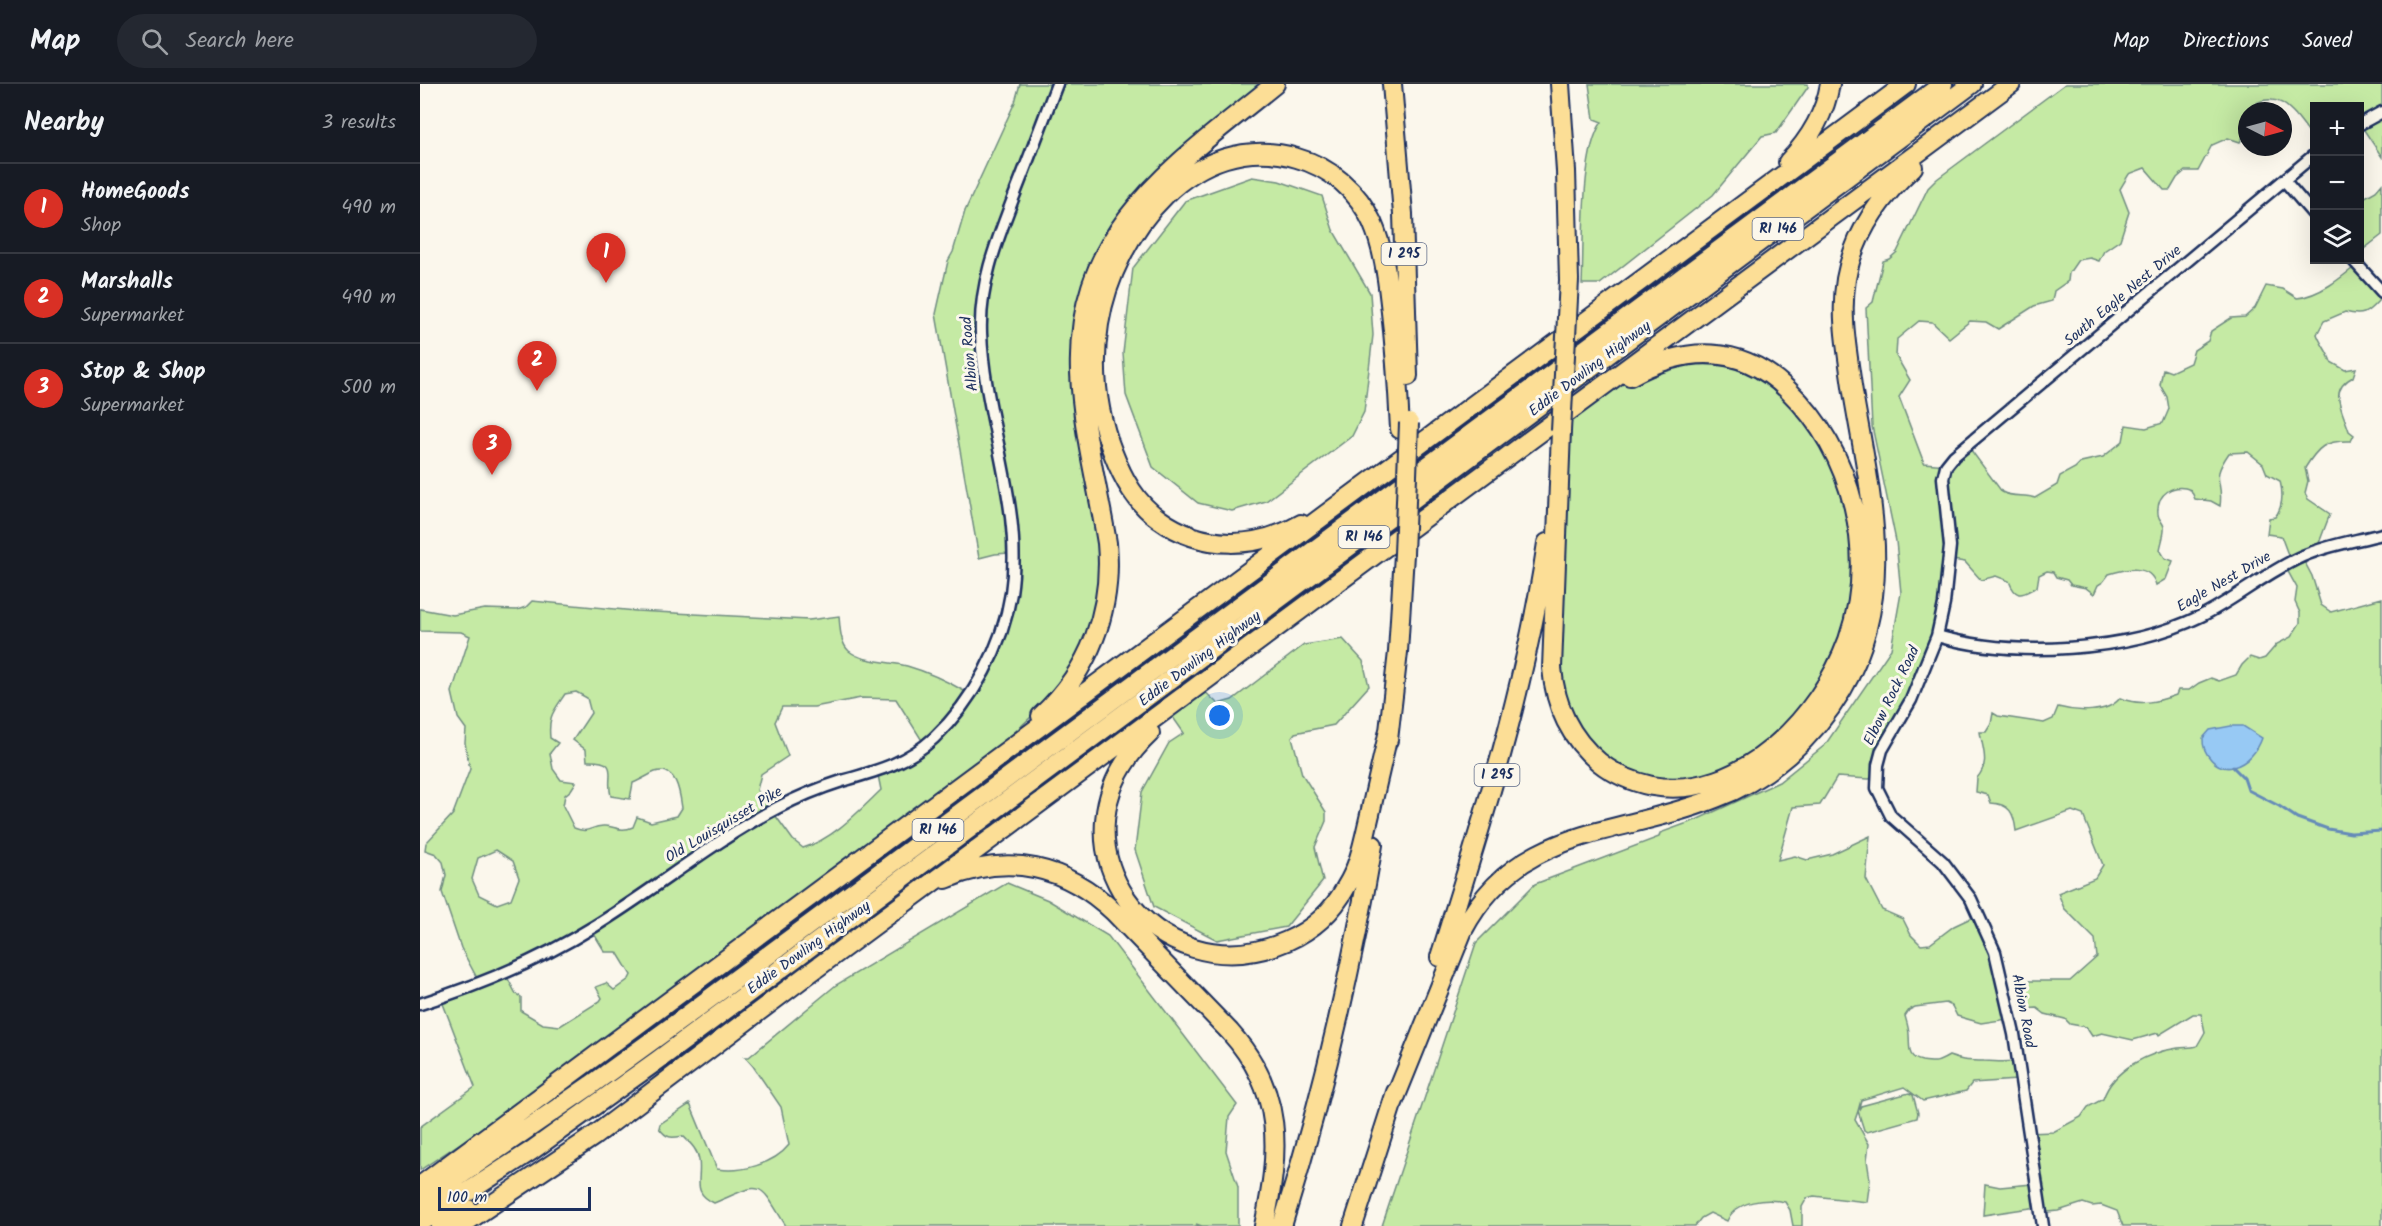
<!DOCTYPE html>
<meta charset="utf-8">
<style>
:root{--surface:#171b24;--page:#242831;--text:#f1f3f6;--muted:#9ea1a6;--line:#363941;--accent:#d93025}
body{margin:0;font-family:Kalam,sans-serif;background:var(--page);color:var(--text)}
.controls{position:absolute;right:18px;top:18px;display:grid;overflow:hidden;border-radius:0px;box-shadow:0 6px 24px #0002}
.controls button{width:54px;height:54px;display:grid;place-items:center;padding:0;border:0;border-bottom:2px solid var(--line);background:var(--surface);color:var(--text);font:30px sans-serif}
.compass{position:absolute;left:1818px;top:18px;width:54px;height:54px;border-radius:50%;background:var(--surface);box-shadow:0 6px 24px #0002;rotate:96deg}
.scale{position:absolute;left:18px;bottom:15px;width:153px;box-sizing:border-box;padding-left:6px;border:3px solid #1b2f5e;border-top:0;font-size:16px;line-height:21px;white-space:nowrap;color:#1b2f5e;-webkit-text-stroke:4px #fbf7ec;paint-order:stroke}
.you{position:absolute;left:800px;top:632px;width:21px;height:21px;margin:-15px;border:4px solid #fff;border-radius:50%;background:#1a73e8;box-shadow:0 0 0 9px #1a73e833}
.badge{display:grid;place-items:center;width:39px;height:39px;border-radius:50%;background:var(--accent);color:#fff;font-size:20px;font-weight:700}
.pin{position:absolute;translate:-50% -50px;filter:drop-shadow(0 2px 3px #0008)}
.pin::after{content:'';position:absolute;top:32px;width:21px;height:18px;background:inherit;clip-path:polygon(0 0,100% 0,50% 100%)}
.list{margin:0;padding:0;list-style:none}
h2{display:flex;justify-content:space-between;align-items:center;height:78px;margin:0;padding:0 24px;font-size:26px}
h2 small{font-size:20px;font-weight:400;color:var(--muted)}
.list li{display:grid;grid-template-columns:39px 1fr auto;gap:18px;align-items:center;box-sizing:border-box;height:90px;padding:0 24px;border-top:2px solid var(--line)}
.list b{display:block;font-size:22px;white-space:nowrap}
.list p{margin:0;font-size:20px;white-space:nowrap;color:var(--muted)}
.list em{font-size:20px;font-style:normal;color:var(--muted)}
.icon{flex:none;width:33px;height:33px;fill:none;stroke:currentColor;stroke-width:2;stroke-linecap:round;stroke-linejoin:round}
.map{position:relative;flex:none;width:1962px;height:1142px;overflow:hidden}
header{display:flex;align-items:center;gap:36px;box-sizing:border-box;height:84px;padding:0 30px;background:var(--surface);border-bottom:2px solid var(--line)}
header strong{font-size:28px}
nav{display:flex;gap:33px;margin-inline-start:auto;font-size:21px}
.search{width:420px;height:54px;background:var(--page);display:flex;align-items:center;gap:15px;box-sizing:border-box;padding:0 21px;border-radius:33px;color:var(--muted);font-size:22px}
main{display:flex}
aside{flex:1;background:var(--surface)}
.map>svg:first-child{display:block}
.green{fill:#c5eaa4;stroke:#708c81;stroke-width:1.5;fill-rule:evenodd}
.water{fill:#97c9f4;stroke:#658bb8;stroke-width:1.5}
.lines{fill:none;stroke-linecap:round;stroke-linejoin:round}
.stream{stroke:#658bb8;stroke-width:3}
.minor-casing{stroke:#1b2f5e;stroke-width:15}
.motorway-casing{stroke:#1b2f5e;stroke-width:22}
.minor{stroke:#fbf7ec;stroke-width:10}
.motorway{stroke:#fcde96;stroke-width:18}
.motorway-bridge-casing{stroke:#1b2f5e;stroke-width:22;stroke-linecap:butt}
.motorway-bridge{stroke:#fcde96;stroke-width:18}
.labels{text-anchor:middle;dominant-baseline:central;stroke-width:6;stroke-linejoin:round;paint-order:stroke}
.shield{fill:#fbf7ec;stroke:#5e6b89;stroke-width:1.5}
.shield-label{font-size:14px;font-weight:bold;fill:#1b2f5e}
.street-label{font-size:15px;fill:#1b2f5e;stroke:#fbf7ec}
</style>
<header>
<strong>Map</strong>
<div class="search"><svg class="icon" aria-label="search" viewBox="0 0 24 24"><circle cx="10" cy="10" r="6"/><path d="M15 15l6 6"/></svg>Search here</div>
<nav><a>Map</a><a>Directions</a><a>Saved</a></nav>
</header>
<main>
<aside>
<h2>Nearby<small>3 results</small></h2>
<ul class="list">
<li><span class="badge">1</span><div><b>HomeGoods</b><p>Shop</p></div><em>490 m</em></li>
<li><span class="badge">2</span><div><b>Marshalls</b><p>Supermarket</p></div><em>490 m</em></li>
<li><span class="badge">3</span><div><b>Stop &amp; Shop</b><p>Supermarket</p></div><em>500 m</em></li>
</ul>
</aside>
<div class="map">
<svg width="1962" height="1142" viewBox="0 0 1962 1142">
<rect width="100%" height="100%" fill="#fbf7ec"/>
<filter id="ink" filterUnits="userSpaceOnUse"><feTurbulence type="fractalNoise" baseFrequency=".0167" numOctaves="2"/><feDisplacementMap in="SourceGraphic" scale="12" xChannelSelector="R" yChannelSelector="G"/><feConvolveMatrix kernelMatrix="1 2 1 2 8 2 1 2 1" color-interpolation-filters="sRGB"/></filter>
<g filter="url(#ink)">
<path class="green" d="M600,0h250l-51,40 -138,194 24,241 -3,42 -32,80 -79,73 -445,332 -126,84v-43l55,-40 -33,-86 36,-21 -17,-32 -19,-56 4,-17 -3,-13 -7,-8 -11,-4 1,-7 27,-29 17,-45 -5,-26 1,-14 -8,-11 -6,-26 18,-56 -9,-4 -41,-1v-22l33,6 32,-6 32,1 9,-3 6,-6 104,10 173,9 30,-4c1,11 1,27 10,35 15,12 40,10 58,15 21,6 40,15 59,26 31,-38 40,-92 43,-139l-14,1 -16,4 -43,-244 12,-53 5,-9 12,-41 50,-109zM156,608l11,6 4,15 -18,27 13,10 1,11c35,-1 18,14 24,35l19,3 3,-16c8,-3 15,-8 22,-11 22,-7 25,22 27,36l-5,8 -26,6 -14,-5 -4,10c-14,6 -18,-2 -30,-1 -14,1 -14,8 -29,2l-11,-22 2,-11 6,-5 5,-8 -15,-2 -8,-11 -3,-16 8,-10 -8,-5c-2,-22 3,-26 15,-44zM441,614l35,1 27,43 -46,28 4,20c-23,22 -48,49 -78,58l-10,-8 -36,-50 4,-16 27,-18 -13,-34 7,-15h32zM76,766l17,11 6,17 -8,21 -14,5 -18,-9 -7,-16 6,-21zM171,845l14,23h12l14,23 -2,4 -15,11 -8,-7 -10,4 6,11 -2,3 -40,25 -17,-2 -22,-13v-14l-5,-3 -11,-21z
M1169,0h219v3l-32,46 -14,3 -49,59 -113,89h-18c2,-38 -2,-133 20,-162l-8,-3z
M1645,0h317v73l-22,-33v-18h-46v33c-19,-25 -35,-55 -67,-30v21l-7,12 -12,-4 -16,7 -14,26h-13l-8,7 -7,12h-6l-19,-22 -16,6 -9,15 9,23 -9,28 -16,11 -5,10 -9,-3 -12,2 -9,13 -1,8 -14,10 -2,10 -18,5 -36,23 -12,-7 -16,-1 -21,17 -17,-16 -13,-1 -22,18 -1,17 14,24 -11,17 25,66 23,2 21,-19 34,46c11,6 22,2 33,6l22,-13 3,-9 15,-8 6,-6 22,-5 20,-16 3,-16 20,3 17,-5 6,-14 -2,-12 -7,-12 3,-16 8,3 19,-9 4,-13 14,-9 3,-10 20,-13 14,-1 10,-9 11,-22 17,3 14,9c22,-2 44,-20 61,-34l24,33c-14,14 -16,21 -37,15l-21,9 -7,13c4,11 10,16 14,28l14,8 11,-2 -3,9c-25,13 -11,32 -4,54l5,4 -3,6c-26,-1 -33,6 -46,27l3,13 -3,12 3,6 22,15 -14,37 -13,8 9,17 9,29 10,7 51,-14v628h-259l-6,-15 -16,-6 -9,1 -9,-3 -25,8 -19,2 -2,-6 -54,8 2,-31 15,3 32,-3 -4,-51 25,-1 28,-15 7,-10 15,-8c10,-30 46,-47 75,-51 7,-1 13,0 19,-2l8,-14 -4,-18h-8l-34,21 -1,-2 -25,7 -31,-7 -10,3 -6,-9 -16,-3 -5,-5 -20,-5 -8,-6 -13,1 -3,-4 8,-24h41l27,-24 -2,-18 -31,-31 -6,-15 37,-15 8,-13 -20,-50 -11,-4 -56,20c-2,-18 -6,-27 -25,-28l-3,-8 -12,-3 1,-14c13,-15 6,-27 3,-46h6l5,-8 2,-11 5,3 46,7 9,-4 5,-12c18,5 50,7 62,-9 19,8 37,4 56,-3l2,-5h11l10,-7 12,-5 8,3 17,-6 6,-10 8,-8 9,3 6,-2 12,-14 14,-7 9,-14v-10l-5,-11 2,-14 -12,-22 5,-6 -9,-24 -14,-2 2,-16 6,-1c8,-10 8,-24 5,-36l-13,-7 -4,-10 -15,-12 -19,1c-20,29 -5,25 -9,53l-9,-5 -16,-2 -4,-9c-17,-7 -35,3 -33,24 0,5 5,8 6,13 1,6 -3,16 -4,23l5,8 8,3 -7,18 -10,6c-6,-22 -31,-16 -47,-11l-6,8 -5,3 -4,9 -8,-6 -15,-3 -4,-5 -11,-3 -3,-5 -6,-1 -8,4 -2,12c-13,6 -20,15 -28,-6l-13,-5 -15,4 -16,-18 -19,-3 -2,2 -11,72 -24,59 -31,57 -4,29 -5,1 -32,-2 -17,28 -27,2 -15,53 17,-4 12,4 25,-6 38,-18 -4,43 16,31 21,9 8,16 10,10 9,-1 24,-18 21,-10 11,19 22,84 -27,4 -24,-7 -5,-10 -6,-3 -31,4 -6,3 -4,6c2,7 4,13 4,19 1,13 -2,23 13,26 14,2 15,2 27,-5 17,6 19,4 35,5 11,0 18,2 30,0l3,19 -45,3 -6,8 -43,10 -19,-14 -43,13 -3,11 3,-5 48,-13 4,2 5,18 -1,5 -50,14 -3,-2 -6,-19 -3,9 14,24 -2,16 3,20 -3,22 -53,-6 -7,2 -5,9v19h-9l-3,-16 -5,-8c-18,-4 -49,-2 -58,19l-17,-8 -9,5 -6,8h-313l94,-283 59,-59 124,-47 1,-4 36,-13 83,-38 46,-37 66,-96 10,-56 -5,-52 -24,-115 -6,-118 7,-6 10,-41 6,-2 8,-7 31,-64 9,-9z
M832,93l27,4 43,15 11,34 37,63 3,42 -9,77 -12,24 -86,65 -34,10 -34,-8 -45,-36 -27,-72 -3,-42 10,-85 52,-67z
M1962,100v51l-22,17v-52l16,-9z
M1315,277l63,44 46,82 12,63 -6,68 -44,93 -83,67 -95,3 -68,-63 5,-304 93,-51z
M923,555l20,22 6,25 -35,39 -39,8 -3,4 10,37 24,38v9l-11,26 8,34 -37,46 -69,13 -63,-33 -19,-57 7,-58 27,-49 15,-10 -14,-20 30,-26 18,17 14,-4 72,-55z
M587,799l41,17 60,36 129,169 -8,12 -3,34 12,36v39h-36l-6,-2 3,2h-413c-29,-47 -22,-44 -72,-23 -23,-11 -12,-23 -15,-43 -1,-10 -9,-17 -16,-24 -12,2 -16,3 -24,-8l1,-4 30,-20 27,65c24,4 57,-5 72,-24l-8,-38 -28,-41 -8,-9h4l87,-72z"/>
<path class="water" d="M1811,642h12l19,12c-4,12 -15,26 -29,29 -17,4 -31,-14 -30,-29l7,-8z"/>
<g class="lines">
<path class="stream" d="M1813,683l11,11 4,12 31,16 18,12 31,11 23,4 31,-2"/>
<g class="minor-casing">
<path id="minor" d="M1940,40l22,-12
M1864,96l30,35
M1933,176l29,32
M1517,552c77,22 191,16 264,-20 35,-17 65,-44 102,-60 24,-11 53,-15 79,-22
M0,920c61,-19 120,-44 175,-78 62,-38 118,-85 182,-118 21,-11 43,-20 65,-27 35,-10 65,-18 92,-43 39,-37 69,-92 77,-145 13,-84 -27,-175 -30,-260 -2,-50 17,-95 35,-142 14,-35 27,-71 41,-107
M1623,1142l-29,-192 -19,-82 -24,-53 -28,-37 -52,-46 -14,-28 1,-23 4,-15 29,-50 26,-64 7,-32 6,-58 -7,-68 3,-12 8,-10 360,-301"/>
</g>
<g class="motorway-casing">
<path id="motorway" d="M972,0l11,130 5,162
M1140,0l6,87 3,109
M1368,78c21,-22 37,-48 42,-78
M1141,347l-9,237c3,37 18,70 47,94 15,12 34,20 53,24 89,15 168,-69 196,-146 30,-86 5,-187 -60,-250 -47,-46 -103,-44 -158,-14
M881,440c-45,25 -98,27 -142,-5 -23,-16 -36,-40 -46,-66 -16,-41 -21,-85 -14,-129 15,-92 95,-196 198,-166 33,9 61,33 75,64 11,25 15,54 18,81 5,42 8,83 10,126
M621,632c49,-46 72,-106 66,-173 -9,-56 -25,-114 -27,-171 -5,-145 96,-207 195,-288
M730,649c-113,107 5,266 137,208 25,-11 46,-30 59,-54 14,-22 18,-48 24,-73 6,-28 13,-56 19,-84
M968,656l10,-88 6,-98
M526,795c62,-27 120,-13 168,33l116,120c54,60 50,119 34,194
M1020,873c43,-136 86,-272 107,-414
M973,1019l70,-173c56,-106 156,-93 253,-132 53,-20 97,-59 126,-108 57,-99 27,-199 10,-304 -5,-36 -12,-71 -6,-107 8,-45 34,-82 67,-112
M0,1102l1486,-1102
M0,1119l171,-118 91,-66 1261,-935
M0,1139l111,-72 127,-91 1314,-976
M21,1142l27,-17
M40,1142l134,-90 209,-158 1208,-894
M862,1142c39,-125 69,-252 91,-381
M933,1142l43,-134"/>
</g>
<use href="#minor" class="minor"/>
<use href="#motorway" class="motorway"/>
<g class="motorway-bridge-casing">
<path id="motorway-bridge" d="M1141,347l8,-151
M984,470l5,-131"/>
</g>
<use href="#motorway-bridge" class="motorway-bridge"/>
</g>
</g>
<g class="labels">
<g class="shield">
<rect x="1332.5" y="134" width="51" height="22" rx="4.5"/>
<rect x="961.5" y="159" width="45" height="22" rx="4.5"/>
<rect x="918.5" y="442" width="51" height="22" rx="4.5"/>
<rect x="1054.5" y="680" width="45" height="22" rx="4.5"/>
<rect x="492.5" y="735" width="51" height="22" rx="4.5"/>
</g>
<g class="shield-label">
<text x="1358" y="145">RI 146</text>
<text x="984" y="170">I 295</text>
<text x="944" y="453">RI 146</text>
<text x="1077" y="691">I 295</text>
<text x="518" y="746">RI 146</text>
</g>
<g class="street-label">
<text transform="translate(1703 212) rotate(-40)">South Eagle Nest Drive</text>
<text transform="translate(550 270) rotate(-95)">Albion Road</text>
<text transform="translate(1170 285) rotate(-37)">Eddie Dowling Highway</text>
<text transform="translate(1804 498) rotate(-30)">Eagle Nest Drive</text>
<text transform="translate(780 575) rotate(-37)">Eddie Dowling Highway</text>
<text transform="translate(1472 612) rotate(-64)">Elbow Rock Road</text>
<text transform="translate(304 741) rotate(-31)">Old Louisquisset Pike</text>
<text transform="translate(389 864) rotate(-36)">Eddie Dowling Highway</text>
<text transform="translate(1603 927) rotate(79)">Albion Road</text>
</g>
</g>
</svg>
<div class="controls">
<button>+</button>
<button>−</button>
<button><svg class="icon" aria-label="layers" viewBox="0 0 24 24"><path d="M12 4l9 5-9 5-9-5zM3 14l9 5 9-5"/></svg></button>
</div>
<svg class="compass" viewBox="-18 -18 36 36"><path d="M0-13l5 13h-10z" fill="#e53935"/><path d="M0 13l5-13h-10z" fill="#9ea1a6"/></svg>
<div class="scale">100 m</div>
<div class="you"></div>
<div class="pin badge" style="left:186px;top:199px">1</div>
<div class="pin badge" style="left:117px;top:307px">2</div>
<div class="pin badge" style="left:72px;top:391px">3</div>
</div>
</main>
